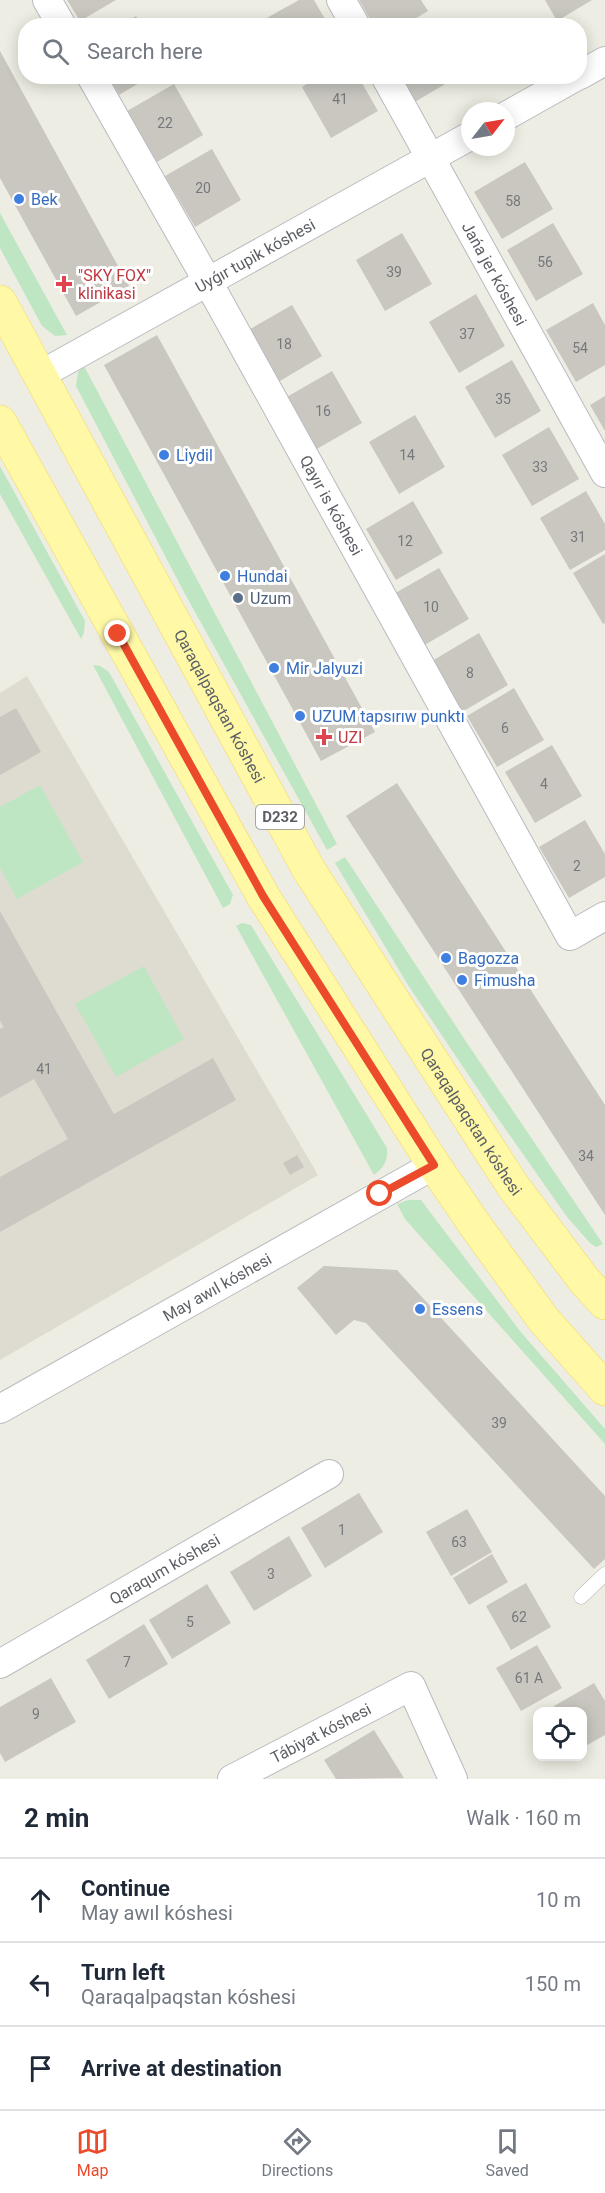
<!DOCTYPE html>
<meta charset="utf-8">
<style>
:root{--surface:#fff;--page:#f2f2f3;--text:#1f2937;--muted:#747a83;--line:#e0e1e3;--accent:#ec4b2b}
body{margin:0;font-family:Roboto,sans-serif;background:var(--page);color:var(--text)}
.controls{position:absolute;right:18px;bottom:18px;display:grid;overflow:hidden;border-radius:12px;box-shadow:0 3px 15px #0003}
.controls button{width:54px;height:54px;display:grid;place-items:center;padding:0;border:0;border-bottom:2px solid var(--line);background:var(--surface);color:var(--text);font:30px sans-serif}
.compass{position:absolute;left:461px;top:102px;width:54px;height:54px;border-radius:50%;background:var(--surface);box-shadow:0 3px 15px #0003;rotate:59deg}
.stop{position:absolute;width:18px;height:18px;margin:-14px;border:4px solid #ec4b2b;border-radius:50%;background:#fff}
.stop.end{background:#ec4b2b;border-color:#fff;box-shadow:0 2px 6px #0008}
.list{margin:0;padding:0;list-style:none}
h2{display:flex;justify-content:space-between;align-items:center;height:78px;margin:0;padding:0 24px;font-size:26px}
h2 small{font-size:20px;font-weight:400;color:var(--muted)}
.list li{display:grid;grid-template-columns:39px 1fr auto;gap:18px;align-items:center;box-sizing:border-box;height:84px;padding:0 24px;border-top:2px solid var(--line)}
.list b{display:block;font-size:22px;white-space:nowrap}
.list p{margin:0;font-size:20px;white-space:nowrap;color:var(--muted)}
.list em{font-size:20px;font-style:normal;color:var(--muted)}
.icon{flex:none;width:33px;height:33px;fill:none;stroke:currentColor;stroke-width:2;stroke-linecap:round;stroke-linejoin:round}
.map{position:relative;flex:none;width:605px;height:1779px;overflow:hidden}
.search{position:absolute;background:var(--surface);box-shadow:0 3px 15px #0003;left:18px;right:18px;top:18px;height:66px;display:flex;align-items:center;gap:15px;box-sizing:border-box;padding:0 21px;border-radius:24px;color:var(--muted);font-size:22px}
.sheet{height:330px;background:var(--surface)}
nav{display:flex;justify-content:space-around;align-items:center;box-sizing:border-box;height:84px;border-top:2px solid var(--line);background:var(--surface);font-size:16px;color:var(--muted)}
nav a{display:grid;justify-items:center;gap:3px}
nav .on{color:var(--accent)}
.map>svg:first-child{display:block}
.education{fill:#dedcd1}
.green{fill:#bfe6c2}
.building{fill:#c9c7c0}
.lines{fill:none;stroke-linecap:round;stroke-linejoin:round}
.service-casing{stroke:#b8babf;stroke-width:15}
.minor-casing{stroke:#b8babf;stroke-width:30}
.primary-casing{stroke:#f4d656;stroke-width:34}
.service{stroke:#fff;stroke-width:14}
.minor{stroke:#fff;stroke-width:28}
.primary{stroke:#fff9a7;stroke-width:33}
.route{stroke:#ec4b2b;stroke-width:8}
.shop-dot{fill:#3f7fe0;stroke:#fff;stroke-width:2}
.health-dot{fill:#e0444e;stroke:#fff;stroke-width:2}
.service-dot{fill:#5c6f8a;stroke:#fff;stroke-width:2}
.labels{text-anchor:middle;dominant-baseline:central;stroke-width:6;stroke-linejoin:round;paint-order:stroke}
.number-label{font-size:14px;fill:#76787b}
.shield{fill:#fff;stroke:#8c8e92;stroke-width:1.5}
.shield-label{font-size:15px;font-weight:bold;fill:#5b5e64}
.shop-label{font-size:16px;fill:#366cbe;stroke:#fff;text-anchor:start}
.street-label{font-size:16px;fill:#5b5e64;stroke:#fff}
.health-label{font-size:16px;fill:#be3a42;stroke:#fff;text-anchor:start}
.service-label{font-size:16px;fill:#4e5e75;stroke:#fff;text-anchor:start}
</style>
<div class="map">
<svg width="605" height="1779" viewBox="0 0 605 1779">
<rect width="100%" height="100%" fill="#eeede3"/>
<path class="education" d="M27,676l291,499 -318,185v-667z"/>
<path class="green" d="M0,213l67,122 -12,1 -13,-10 -42,-78z
M84,366l253,478 -10,6 -142,-256 -109,-208 2,-14z
M0,466l85,155 -1,12 -3,6 -81,-145z
M93,665l7,1 9,6 124,223 -3,9 -7,4z
M40,785l43,77 -66,37 -17,-31v-61z
M345,857l122,186 136,201 -7,3 -6,-4 -23,-26 -75,-107 -84,-125 -73,-122z
M242,923l9,2 136,223c1,13 -3,19 -13,27l-138,-249z
M144,966l40,73 -68,38 -41,-73z
M408,1200h13l99,131 85,98v15l-200,-225 -8,-15z"/>
<path class="building" d="M67,0h49l-36,21z
M299,0h15l15,26h-63l-3,-6z
M359,0h62l7,11 -25,15h-29z
M545,0h47l-35,21z
M136,16l6,10h-21z
M0,51l129,235 -53,30 -76,-138z
M109,76h42l-32,19z
M319,76h39l20,35 -47,27 -29,-51z
M397,76h62l-46,27z
M174,84l29,51 -46,27 -30,-51z
M212,149l29,51 -46,27 -30,-51z
M525,162l28,47 -51,30 -28,-47z
M553,223l30,51 -47,27 -29,-51z
M402,233l30,51 -47,27 -29,-51z
M476,294l29,52 -46,27 -30,-51z
M593,303l12,22v40l-29,17 -30,-52z
M292,305l30,51 -47,28 -30,-52z
M157,335l218,397 -54,29 -217,-396z
M512,360l29,51 -46,27 -30,-51z
M332,371l30,52 -47,27 -30,-52z
M605,396v35l-15,-26z
M415,415l30,52 -46,27 -30,-52z
M549,427l30,52 -47,27 -30,-51z
M586,491l19,33v26l-35,20 -30,-52z
M413,501l30,52 -47,27 -30,-51z
M605,554v69l-2,1 -30,-51z
M439,568l30,51 -46,27 -31,-51z
M479,633l29,52 -46,27 -30,-51z
M514,688l30,52 -47,27 -30,-51z
M16,708l25,44 -41,23v-58z
M552,745l30,51 -47,27 -30,-51z
M397,783l208,322v110l-259,-399z
M585,820l20,34v23l-36,21 -30,-51z
M0,911l114,203 99,-56 23,42 -236,132v-55l68,-38 -34,-60 -34,19v-69l4,-2 -4,-6z
M297,1155l7,12 -14,8 -7,-12z
M324,1266l73,4 208,226v63l-11,10 -228,-246 -12,-3 -18,15 -39,-47z
M359,1493l24,39 -58,36 -24,-40z
M467,1509l25,43 -41,24 -25,-44z
M289,1536l23,40 -58,35 -24,-39z
M492,1554l16,28 -39,23 -16,-27z
M526,1583l25,44 -40,23 -25,-44z
M207,1584l24,39 -59,36 -23,-39z
M144,1624l24,40 -59,35 -23,-39z
M537,1645l25,43 -41,23 -25,-43z
M51,1678l25,44 -71,40 -5,-9v-46z
M594,1683l11,18v34l-23,13v-36h-24l-4,-6z
M374,1730l30,48 -68,1 -12,-19z"/>
<g class="lines">
<g class="service-casing">
<path id="service" d="M581,1597l24,-23"/>
</g>
<g class="minor-casing">
<g id="minor">
<path d="M47,0l15,26"/>
<path d="M341,0l15,26"/>
<path d="M580,75l25,-14"/>
<path id="s1" d="M91,76l117,206 362,654 35,-20"/>
<path id="s2" d="M385,76l220,397"/>
<path d="M506,116l71,-40"/>
<path id="s3" d="M40,375l430,-239"/>
<path id="s4" d="M0,1409l434,-244"/>
<path id="s5" d="M0,1664l329,-190"/>
<path id="s6" d="M232,1779l179,-93 42,93"/>
</g>
</g>
<g class="primary-casing">
<g id="primary">
<path id="s7" d="M0,302l309,568 204,316 71,94 21,23"/>
<path d="M0,422l263,474 171,269 41,60 68,94 62,70"/>
</g>
</g>
<use href="#service" class="service"/>
<use href="#minor" class="minor"/>
<use href="#primary" class="primary"/>
</g>
<g class="lines">
<path class="route" d="M118,634l145,262 171,269 -54,29"/>
</g>
<g class="shop-dot">
<circle cx="19" cy="199" r="6"/>
<circle cx="164" cy="455" r="6"/>
<circle cx="225" cy="576" r="6"/>
<circle cx="274" cy="668" r="6"/>
<circle cx="300" cy="716" r="6"/>
<circle cx="446" cy="958" r="6"/>
<circle cx="462" cy="980" r="6"/>
<circle cx="420" cy="1309" r="6"/>
</g>
<g class="health-dot">
<path d="M61 275h6v6h6v6h-6v6h-6v-6h-6v-6h6z"/>
<path d="M321 728h6v6h6v6h-6v6h-6v-6h-6v-6h6z"/>
</g>
<circle class="service-dot" cx="238" cy="598" r="6"/>
<g class="labels">
<g class="number-label">
<text x="340" y="99">41</text>
<text x="165" y="123">22</text>
<text x="203" y="188">20</text>
<text x="513" y="201">58</text>
<text x="545" y="262">56</text>
<text x="394" y="272">39</text>
<text x="467" y="334">37</text>
<text x="284" y="344">18</text>
<text x="580" y="348">54</text>
<text x="503" y="399">35</text>
<text x="323" y="411">16</text>
<text x="407" y="455">14</text>
<text x="540" y="467">33</text>
<text x="578" y="537">31</text>
<text x="405" y="541">12</text>
<text x="431" y="607">10</text>
<text x="470" y="673">8</text>
<text x="505" y="728">6</text>
<text x="544" y="784">4</text>
<text x="577" y="866">2</text>
<text x="44" y="1069">41</text>
<text x="586" y="1156">34</text>
<text x="499" y="1423">39</text>
<text x="342" y="1530">1</text>
<text x="459" y="1542">63</text>
<text x="271" y="1574">3</text>
<text x="519" y="1617">62</text>
<text x="190" y="1622">5</text>
<text x="127" y="1662">7</text>
<text x="529" y="1678">61 А</text>
<text x="36" y="1714">9</text>
</g>
<rect class="shield" x="256" y="805" width="48" height="24" rx="4.5"/>
<g class="shield-label">
<text x="280" y="817">D232</text>
</g>
<g class="shop-label">
<text x="31" y="199">Bek</text>
<text x="176" y="455">Liydil</text>
<text x="237" y="576">Hundai</text>
<text x="286" y="668">Mir Jalyuzi</text>
<text x="312" y="716">UZUM tapsırıw punktı</text>
<text x="458" y="958">Bagozza</text>
<text x="474" y="980">Fimusha</text>
<text x="432" y="1309">Essens</text>
</g>
<g class="street-label">
<text stroke="none"><textPath href="#s3" startOffset="246">Uyǵır tupik kóshesi</textPath></text>
<text stroke="none"><textPath href="#s2" startOffset="226">Jańa jer kóshesi</textPath></text>
<text stroke="none"><textPath href="#s1" startOffset="492">Qayır is kóshesi</textPath></text>
<text stroke="none"><textPath href="#s7" startOffset="460">Qaraqalpaqstan kóshesi</textPath></text>
<text stroke="none"><textPath href="#s7" startOffset="946">Qaraqalpaqstan kóshesi</textPath></text>
<text stroke="none"><textPath href="#s4" startOffset="249">May awıl kóshesi</textPath></text>
<text stroke="none"><textPath href="#s5" startOffset="190">Qaraqum kóshesi</textPath></text>
<text stroke="none"><textPath href="#s6" startOffset="100">Tábiyat kóshesi</textPath></text>
</g>
<g class="health-label">
<text x="78" y="275">"SKY FOX"<tspan x="78" dy="18">klinikasi</tspan></text>
<text x="338" y="737">UZI</text>
</g>
<g class="service-label">
<text x="250" y="598">Uzum</text>
</g>
</g>
</svg>
<div class="controls">
<button><svg class="icon" aria-label="locate" viewBox="0 0 24 24"><circle cx="12" cy="12" r="6"/><path d="M12 2v4M12 18v4M2 12h4M18 12h4"/></svg></button>
</div>
<svg class="compass" viewBox="-18 -18 36 36"><path d="M0-13l5 13h-10z" fill="#e53935"/><path d="M0 13l5-13h-10z" fill="#747a83"/></svg>
<div class="stop" style="left:380px;top:1194px"></div>
<div class="stop end" style="left:118px;top:634px"></div>
<div class="search"><svg class="icon" aria-label="search" viewBox="0 0 24 24"><circle cx="10" cy="10" r="6"/><path d="M15 15l6 6"/></svg>Search here</div>
</div>
<section class="sheet">
<h2>2 min<small>Walk · 160 m</small></h2>
<ul class="list">
<li><svg class="icon" aria-label="ahead" viewBox="0 0 24 24"><path d="M12 20V5M6 11l6-6 6 6"/></svg><div><b>Continue</b><p>May awıl kóshesi</p></div><em>10 m</em></li>
<li><svg class="icon" aria-label="left" viewBox="0 0 24 24"><path d="M17 20v-9H6M10 6l-5 5 5 5"/></svg><div><b>Turn left</b><p>Qaraqalpaqstan kóshesi</p></div><em>150 m</em></li>
<li><svg class="icon" aria-label="arrive" viewBox="0 0 24 24"><path d="M6 21V4h12l-3 4 3 4H6"/></svg><div><b>Arrive at destination</b></div></li>
</ul>
</section>
<nav>
<a class="on"><svg class="icon" aria-label="map" viewBox="0 0 24 24"><path d="M3 6l6-2 6 2 6-2v14l-6 2-6-2-6 2zM9 4v14M15 6v14"/></svg>Map</a>
<a><svg class="icon" aria-label="directions" viewBox="0 0 24 24"><path d="M12 3l9 9-9 9-9-9zM9 14v-3h6M13 9l2 2-2 2"/></svg>Directions</a>
<a><svg class="icon" aria-label="saved" viewBox="0 0 24 24"><path d="M7 4h10v16l-5-4-5 4z"/></svg>Saved</a>
</nav>
